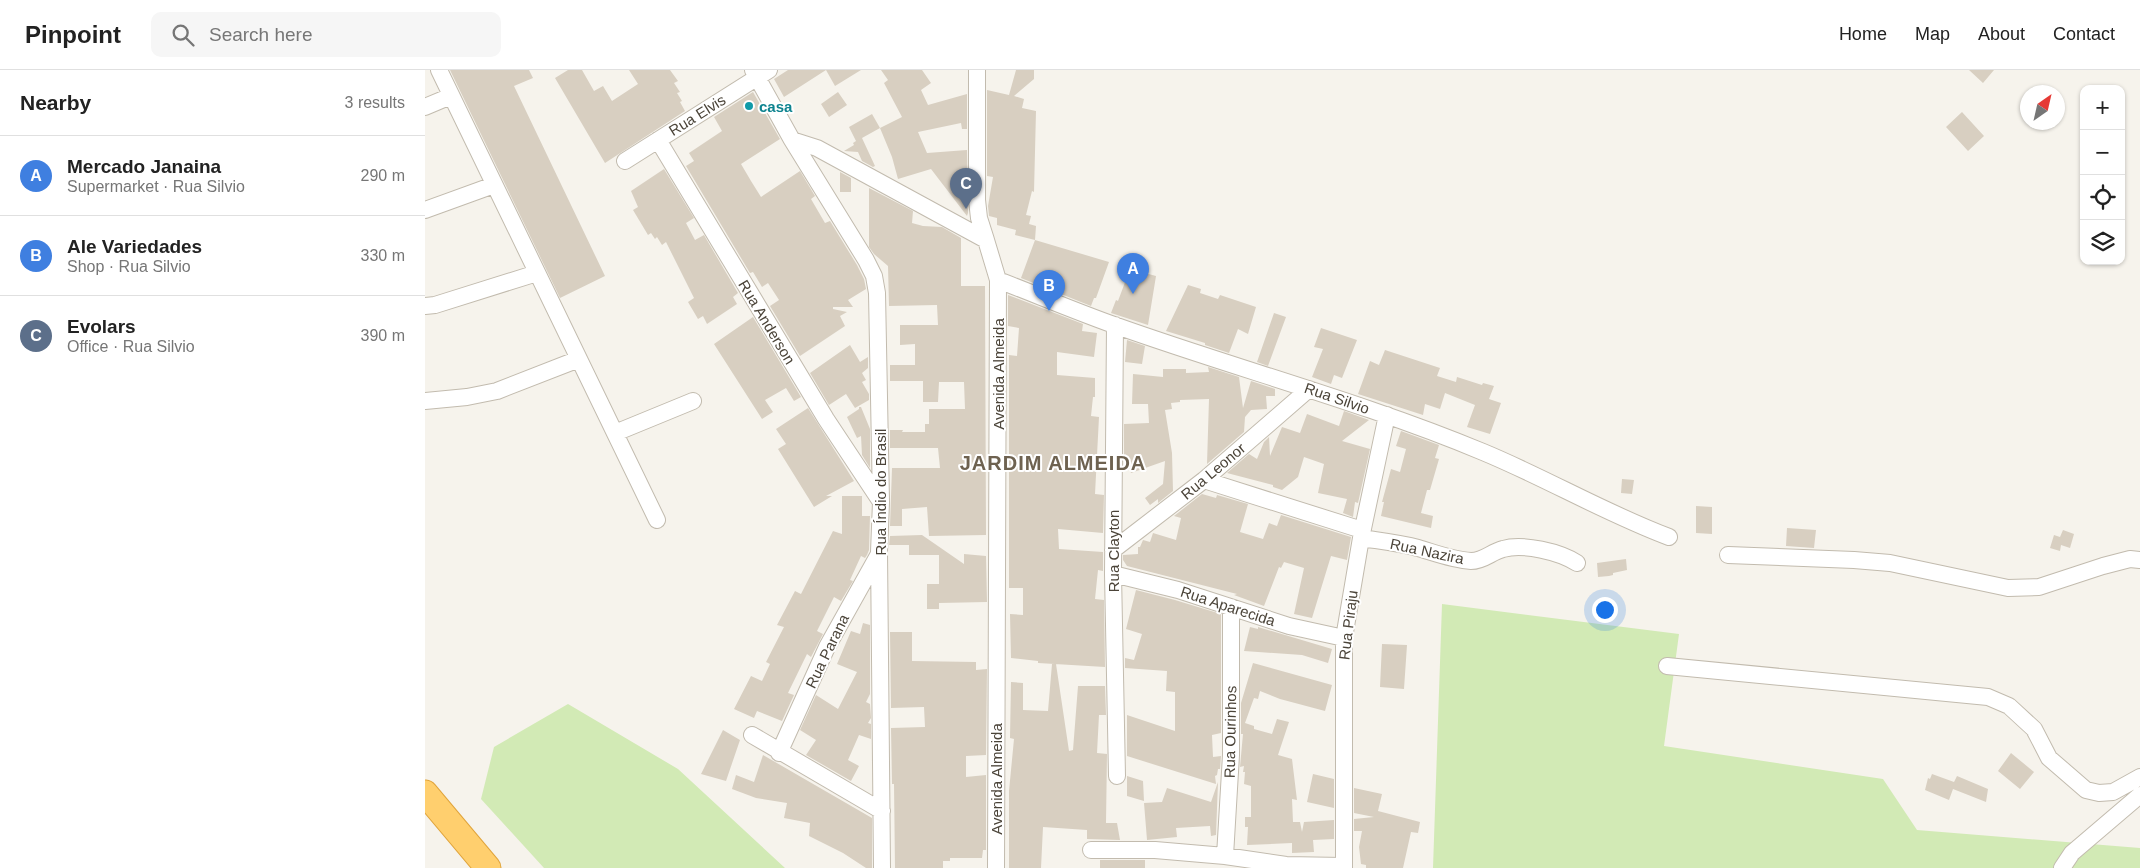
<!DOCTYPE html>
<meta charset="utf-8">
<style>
:root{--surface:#fff;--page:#f6f6f6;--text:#222;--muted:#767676;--line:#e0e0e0;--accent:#fc3f1d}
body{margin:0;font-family:Arial,sans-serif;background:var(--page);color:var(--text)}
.controls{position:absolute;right:15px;top:15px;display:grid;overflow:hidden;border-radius:10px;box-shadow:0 1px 4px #0004}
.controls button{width:45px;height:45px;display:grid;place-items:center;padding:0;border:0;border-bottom:1px solid var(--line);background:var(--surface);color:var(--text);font:25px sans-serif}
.compass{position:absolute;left:1595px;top:15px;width:45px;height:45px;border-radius:50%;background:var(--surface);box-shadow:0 1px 4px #0004;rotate:34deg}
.you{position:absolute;left:1179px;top:539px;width:18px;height:18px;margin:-12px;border:4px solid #fff;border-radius:50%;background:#1a73e8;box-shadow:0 0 0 8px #1a73e833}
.badge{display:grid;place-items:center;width:32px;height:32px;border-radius:50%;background:var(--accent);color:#fff;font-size:16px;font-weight:700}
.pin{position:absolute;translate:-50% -41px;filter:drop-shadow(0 1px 2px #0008)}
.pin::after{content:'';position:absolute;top:26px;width:18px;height:15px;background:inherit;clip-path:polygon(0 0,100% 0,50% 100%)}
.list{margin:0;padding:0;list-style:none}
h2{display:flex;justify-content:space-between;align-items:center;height:65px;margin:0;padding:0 20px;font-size:21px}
h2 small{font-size:16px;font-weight:400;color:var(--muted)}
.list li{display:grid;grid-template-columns:32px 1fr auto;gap:15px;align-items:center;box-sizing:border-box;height:80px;padding:0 20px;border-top:1px solid var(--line)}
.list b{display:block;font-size:19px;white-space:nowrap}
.list p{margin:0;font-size:16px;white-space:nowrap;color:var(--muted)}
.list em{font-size:16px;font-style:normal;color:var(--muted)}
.icon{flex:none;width:28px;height:28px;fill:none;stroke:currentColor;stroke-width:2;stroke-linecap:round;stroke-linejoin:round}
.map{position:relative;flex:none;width:1715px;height:798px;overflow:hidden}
header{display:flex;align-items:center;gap:30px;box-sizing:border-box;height:70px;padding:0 25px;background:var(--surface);border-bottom:1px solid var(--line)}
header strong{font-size:24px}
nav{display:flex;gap:28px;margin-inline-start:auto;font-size:18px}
.search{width:350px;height:45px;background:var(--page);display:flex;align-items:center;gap:12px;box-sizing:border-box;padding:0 18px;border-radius:10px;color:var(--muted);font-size:19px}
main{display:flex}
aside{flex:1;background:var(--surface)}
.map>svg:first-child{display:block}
.green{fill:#d2eab5}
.building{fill:#d8cfc1}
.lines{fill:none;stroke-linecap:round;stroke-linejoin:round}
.minor-casing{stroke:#c2bbae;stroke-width:18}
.highway-casing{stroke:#e0a43c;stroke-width:27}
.minor{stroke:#fff;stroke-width:16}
.highway{stroke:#ffcf6e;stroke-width:25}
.culture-dot{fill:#0f9aa8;stroke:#fff;stroke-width:2}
.labels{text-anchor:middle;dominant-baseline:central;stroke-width:4;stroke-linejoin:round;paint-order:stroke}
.culture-label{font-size:15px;font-weight:bold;fill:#0d838f;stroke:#fff;text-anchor:start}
.street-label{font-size:15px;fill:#4b4439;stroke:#fff}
.district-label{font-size:20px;font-weight:bold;letter-spacing:1px;fill:#6e6250;stroke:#fff}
</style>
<header>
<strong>Pinpoint</strong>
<div class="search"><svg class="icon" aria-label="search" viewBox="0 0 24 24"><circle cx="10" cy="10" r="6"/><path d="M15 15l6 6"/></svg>Search here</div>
<nav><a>Home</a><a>Map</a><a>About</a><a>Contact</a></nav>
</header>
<main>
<aside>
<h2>Nearby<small>3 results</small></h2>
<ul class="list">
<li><span class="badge" style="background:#3f7fe0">A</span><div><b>Mercado Janaina</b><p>Supermarket · Rua Silvio</p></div><em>290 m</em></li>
<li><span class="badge" style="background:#3f7fe0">B</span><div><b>Ale Variedades</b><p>Shop · Rua Silvio</p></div><em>330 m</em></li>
<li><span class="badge" style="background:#5c6f8a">C</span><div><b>Evolars</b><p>Office · Rua Silvio</p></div><em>390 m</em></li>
</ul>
</aside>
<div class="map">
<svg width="1715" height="798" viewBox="0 0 1715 798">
<rect width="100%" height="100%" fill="#f6f3ec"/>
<path class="green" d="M1017,534l237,30 -15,112 219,33 34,51 223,18v20h-707z
M143,634l110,65 107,99h-241l-63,-69 13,-52z"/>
<path class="building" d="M25,0h79l4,8 -19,8 91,190 -45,22z
M143,0h14l12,21 9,-5 9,15 26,-17 -9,-14h41l8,11 -4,2 6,9 -3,1 5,8 -2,1 5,9 -80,52 -50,-85z
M363,0h38l-42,27 -10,-18z
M401,0h35l-26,16z
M456,0h41l9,13 -10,7 7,15 39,-11v35h-5l-1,-6 -43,9 9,21 40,-3 1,63 -1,3 -36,-47 -33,10 -6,-22 -12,-29 -18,10 13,28 -2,1 -11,-6 -4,-9 -14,-1 10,-6 -1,-2 3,-2 -7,-14 23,-13 8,14 22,-11 -18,-34 4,-3z
M591,0h18v9l-20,17 10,3 -2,9 14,3 -2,81 -2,-1 -6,24 5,1 -2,8 7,2 -1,14 -20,-5 1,-5 -19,-5v-7l-8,-2 -1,-10 5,-29 -6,-1v-86l22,5z
M1544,0h25l-11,13z
M328,22l27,47 -39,25 10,17 10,16 39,-26 15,25 -4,3 14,24 5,-2 27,44 7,14 2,10 -18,11 5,7h-20v2l14,3 -7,4 5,10 -45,30 -30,-50 9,-6 -11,-17 -6,4 -9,-15 -3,1 -64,-107 8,-5 -5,-8 33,-22 -8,-14z
M413,22l9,13 -18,12 -8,-13z
M1537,42l22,24 -16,15 -22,-24z
M239,99l30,49 -8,5 9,17 9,-5 34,58 -5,4 4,7 -30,20 -4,-8 -5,3 -10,-17 6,-4 -28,-56 -4,3 -5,-8 -2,2 -4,-6 -3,2 -15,-25 5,-3 -7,-16z
M415,102l11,6v14h-11z
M444,118l44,23 -1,12 11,3 19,1 19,11v48h24l1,249 -57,1 -2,-29 -25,2v17h-12l2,-58h48l-2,-20h-48v-18h13l-1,2h23v-8h4v-15h36l-1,-27h-25l-1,20h-15v-21h-33v-16h25v-21l-15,1v-20h38l-1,-20 -48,1 -1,-40 -14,-12 -5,-7z
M610,170l74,22 -13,36h-2l-3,8 -70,-28z
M705,199l26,7 -8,49 -37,-12 5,-13 2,1z
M763,215l13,4 -1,4 18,6 2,-4 36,12 -8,27 -10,-5 -9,24 -24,-8v-2l-39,-12z
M583,225l75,29 -1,7 15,2 -3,24 -37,-5v23l38,3v19h-2l-2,19 8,1 -4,77 9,1 -1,38 -45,-4 1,20 44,3v19l-5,-1 -3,29 9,1 1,67 -67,-4v-2l-27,-3 -1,-44 13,1v-27h-14v-233l8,1 2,-28 -11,-2z
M849,243l12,4 -18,49 -11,-4z
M328,247l48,80 -7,4 -8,-13 -21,12 8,12 -11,7 -48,-75z
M896,258l36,12 -15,38 -8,-3 -3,9 -19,-7 11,-28 -9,-2z
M702,270l18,6 -3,18 -17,-2z
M425,275l10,17 8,-5v11l-6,5 4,7 -4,2 7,12v6l-14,8 -9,-14 -17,11 -19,-32z
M960,280l55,18 -3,8 19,6 1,-5 25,8 1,-2 11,3 -5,13 12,4 -11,31 -23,-7 8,-22 -30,-12 -5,16 -15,-5 -2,11 -65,-21 12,-33 9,4z
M783,297l31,10 4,31 8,-27 24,8v7h-9l1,13 -16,1 -6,7 -1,15 -37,32 2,-65 -29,1v2l-9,1 1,6 -7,1 7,43 1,38 -15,12v-4l-8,6 -5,-7 18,-14 2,-23 -34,12 -5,-17h-2v-32l25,-1 -1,-19h-16l1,-30 30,3v-8h23v4l23,-1z
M434,337h2l9,22v39l-8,-13 -1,-19 -4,2 -10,-21 12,-8z
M383,338l46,73 -28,15h6l-18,11 -36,-58 8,-5 -10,-15z
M919,341l25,9 -27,21 28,8 -12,54 -3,-1 -2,15 -10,-4 4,-14 -29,-6 6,-29 -20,-7 -6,20 -16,13 -9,-3v-2l-46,-12 22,-19 8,5 7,-17 5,-5 1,19 12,-29 18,6 7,-19 32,12z
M976,361l38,14 -4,13 4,1 -9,31h-3l-6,23 12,3 -2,12 -50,-12 3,-14h-2l9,-33 9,3 6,-23 -10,-3z
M1197,409l12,1 -2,14 -11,-1z
M777,424l14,4 1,-3 31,9 -8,28 23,7 6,-16 8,3 4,-11 70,22 -4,23 -16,-4 -19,62 -18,-4 10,-46 -20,-6 -3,6 -2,-1 -15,39 -30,-11 3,-1 -110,-28 -4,-6v-5l15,-1v-7h2l3,-7 7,2 3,-9 23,7 5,-22 -7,-2z
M417,426h20v20h8l-1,34 -2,5 -2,3 -4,-2 -11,24 3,1 -12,20 -7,-4 -17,34 6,3 -12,23 -4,-3 -19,39 6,2 -12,26 -25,-10 -3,7 -20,-9 17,-33 11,5 8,-17 -4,-2 18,-35 -7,-2 18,-34 6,3 32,-63 9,3z
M1271,436l16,1v27l-16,-1z
M1362,458l29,2 -2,18 -28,-2z
M1638,460l11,4 -4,14 -9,-3 -1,6 -10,-3 4,-13 6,2z
M497,465l42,29v-10l22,2 1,46 -48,1v6h-12v-25h12v-29h-30v-10h-20l1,-9z
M1201,489l1,11 -14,3v2l-4,1 -11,1 -1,-14z
M711,520l39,10 46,14v119l-9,2 1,22 8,-1 -1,13h-2l-1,6 -2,1 1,8 -89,-28v-41l48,16v-39l-9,-1 1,-20 -42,-3v-10l9,2 8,-26 -16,-5z
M438,553l7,2v69l-4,8 4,2 1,14 -3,5 3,1v15l-12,-4 -11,25 11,6 -8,15 -45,-26 10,-15 -16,-10 16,-35 22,14 19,-37 -20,-8 14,-33 9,3z
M825,557l8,2v-2l74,22 -4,14 -26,-8 -58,-4z
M465,562h22v29l64,1v8l11,-1 -1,86 -20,1v21l20,-2v75h-3l-1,8h-32v3h-7v7h-48l-1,-84h-2l-1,-56 34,-1 -1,-20 -33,1z
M957,574l25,1 -3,44 -24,-2z
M828,593l79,22 -7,26 -45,-12 -20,-8 -2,8 -4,-1 -9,25 9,3v3l18,5 5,-15 12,3 -11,33 14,4 5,41 -5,-1 1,23h7l2,10 2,-10 30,-2v19l-21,1 1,12 -22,1v-10l-45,2 1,-18h-3v-10h6v-31l-7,-2 1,-12h-2l1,-6 -4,1 3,-33h-2v-31z
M627,594h4l13,87 4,-1 5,-64h27l1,29h-7l-2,38 10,1 -1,69h11l3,17 -33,-1v-9l-44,-3 -2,41h-32v-77l5,-52 -4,-1 1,-56 12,1v27l25,1z
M298,660l17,10 -14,41 -25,-7z
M1586,683l23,19 -14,17 -22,-18z
M338,685l109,63v50h-6l-23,-15 -34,-17 1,-13 -26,-5 3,-15 -31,-5 -24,-9 4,-14 18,7z
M888,704l21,5v29l-27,-6z
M1507,704l22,8 3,-6 31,13 -2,13 -33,-13 -4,11 -24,-10 3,-12 2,1z
M702,706l16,5 1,20 -17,-5z
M793,712l-2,53 -5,1 -1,-10 -34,2 1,9 -30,3 -3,-37 18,-1 5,-14 44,14z
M929,718l28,6 -4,17 42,11 -2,11 -7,-1 -8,36h-37v-3l-5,-1 -2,-17 3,-16h-8v-12l20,-2 -20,-4z
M675,790h45v8h-45z"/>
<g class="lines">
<g class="minor-casing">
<path id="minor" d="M14,0l218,450
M328,0l39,70 25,8 169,92 12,40 -2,588
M552,0v130l2,18 7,22
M0,37l26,-11
M233,70l168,279 55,83
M367,70l74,120 8,16 3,17 4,209 -2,50 3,316
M200,91l144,-91
M0,140l69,-25
M573,210c39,15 77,31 116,45 123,44 249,77 369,127 63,26 122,61 186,85
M0,236l10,-1 102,-32
M690,255l-2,249 4,202
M0,331l42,-4 30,-6 82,-32
M190,363l78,-32
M779,410l158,50
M936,468c19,3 39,5 57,10 17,5 35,12 53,13 13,0 20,-9 32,-12 20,-6 57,3 74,14
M688,480l91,-70 105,-91
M1303,485l126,5 36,3 118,25 31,-1 64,-21 27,-7 10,1
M688,504l65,16 111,36 55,12
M1242,596l321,31 21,9 25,23 15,29 37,32 13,3 14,-1 27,-15
M327,665l130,76
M354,683l48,-106 52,-93
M666,780h64l70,6 61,9 57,1
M800,786l6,-101v-148
M919,798v-230l17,-100 26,-123
M1637,798l10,-15 68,-58"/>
</g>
<g class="highway-casing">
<path id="highway" d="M0,723l63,75"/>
</g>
<use href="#minor" class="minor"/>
<use href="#highway" class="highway"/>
</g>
<circle class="culture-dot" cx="324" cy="36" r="5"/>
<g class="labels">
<g class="culture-label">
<text x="334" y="36">casa</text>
</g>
<g class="street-label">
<text transform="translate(272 45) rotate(-32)">Rua Elvis</text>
<text transform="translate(342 252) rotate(59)">Rua Anderson</text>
<text transform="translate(573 304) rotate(-90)">Avenida Almeida</text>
<text transform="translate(912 328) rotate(19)">Rua Silvio</text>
<text transform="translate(788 401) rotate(-40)">Rua Leonor</text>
<text transform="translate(455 422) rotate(-90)">Rua Índio do Brasil</text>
<text transform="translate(688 481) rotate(-90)">Rua Clayton</text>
<text transform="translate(1002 481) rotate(12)">Rua Nazira</text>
<text transform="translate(803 536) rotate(18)">Rua Aparecida</text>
<text transform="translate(923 555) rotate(-83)">Rua Piraju</text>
<text transform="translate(402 581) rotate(-64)">Rua Parana</text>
<text transform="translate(805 662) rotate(-89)">Rua Ourinhos</text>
<text transform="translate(571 709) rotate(-90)">Avenida Almeida</text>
</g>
<g class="district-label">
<text x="628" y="393">JARDIM ALMEIDA</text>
</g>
</g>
</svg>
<div class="controls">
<button>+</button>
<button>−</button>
<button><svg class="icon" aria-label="locate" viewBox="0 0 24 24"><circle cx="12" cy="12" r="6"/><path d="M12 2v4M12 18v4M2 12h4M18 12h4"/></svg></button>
<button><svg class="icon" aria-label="layers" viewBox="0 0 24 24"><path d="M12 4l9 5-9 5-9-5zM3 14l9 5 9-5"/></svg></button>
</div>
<svg class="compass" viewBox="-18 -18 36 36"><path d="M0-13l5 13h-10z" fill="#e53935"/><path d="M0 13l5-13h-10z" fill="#767676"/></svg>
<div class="you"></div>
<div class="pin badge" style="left:708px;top:224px;background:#3f7fe0">A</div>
<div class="pin badge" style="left:624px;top:241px;background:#3f7fe0">B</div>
<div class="pin badge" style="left:541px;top:139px;background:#5c6f8a">C</div>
</div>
</main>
